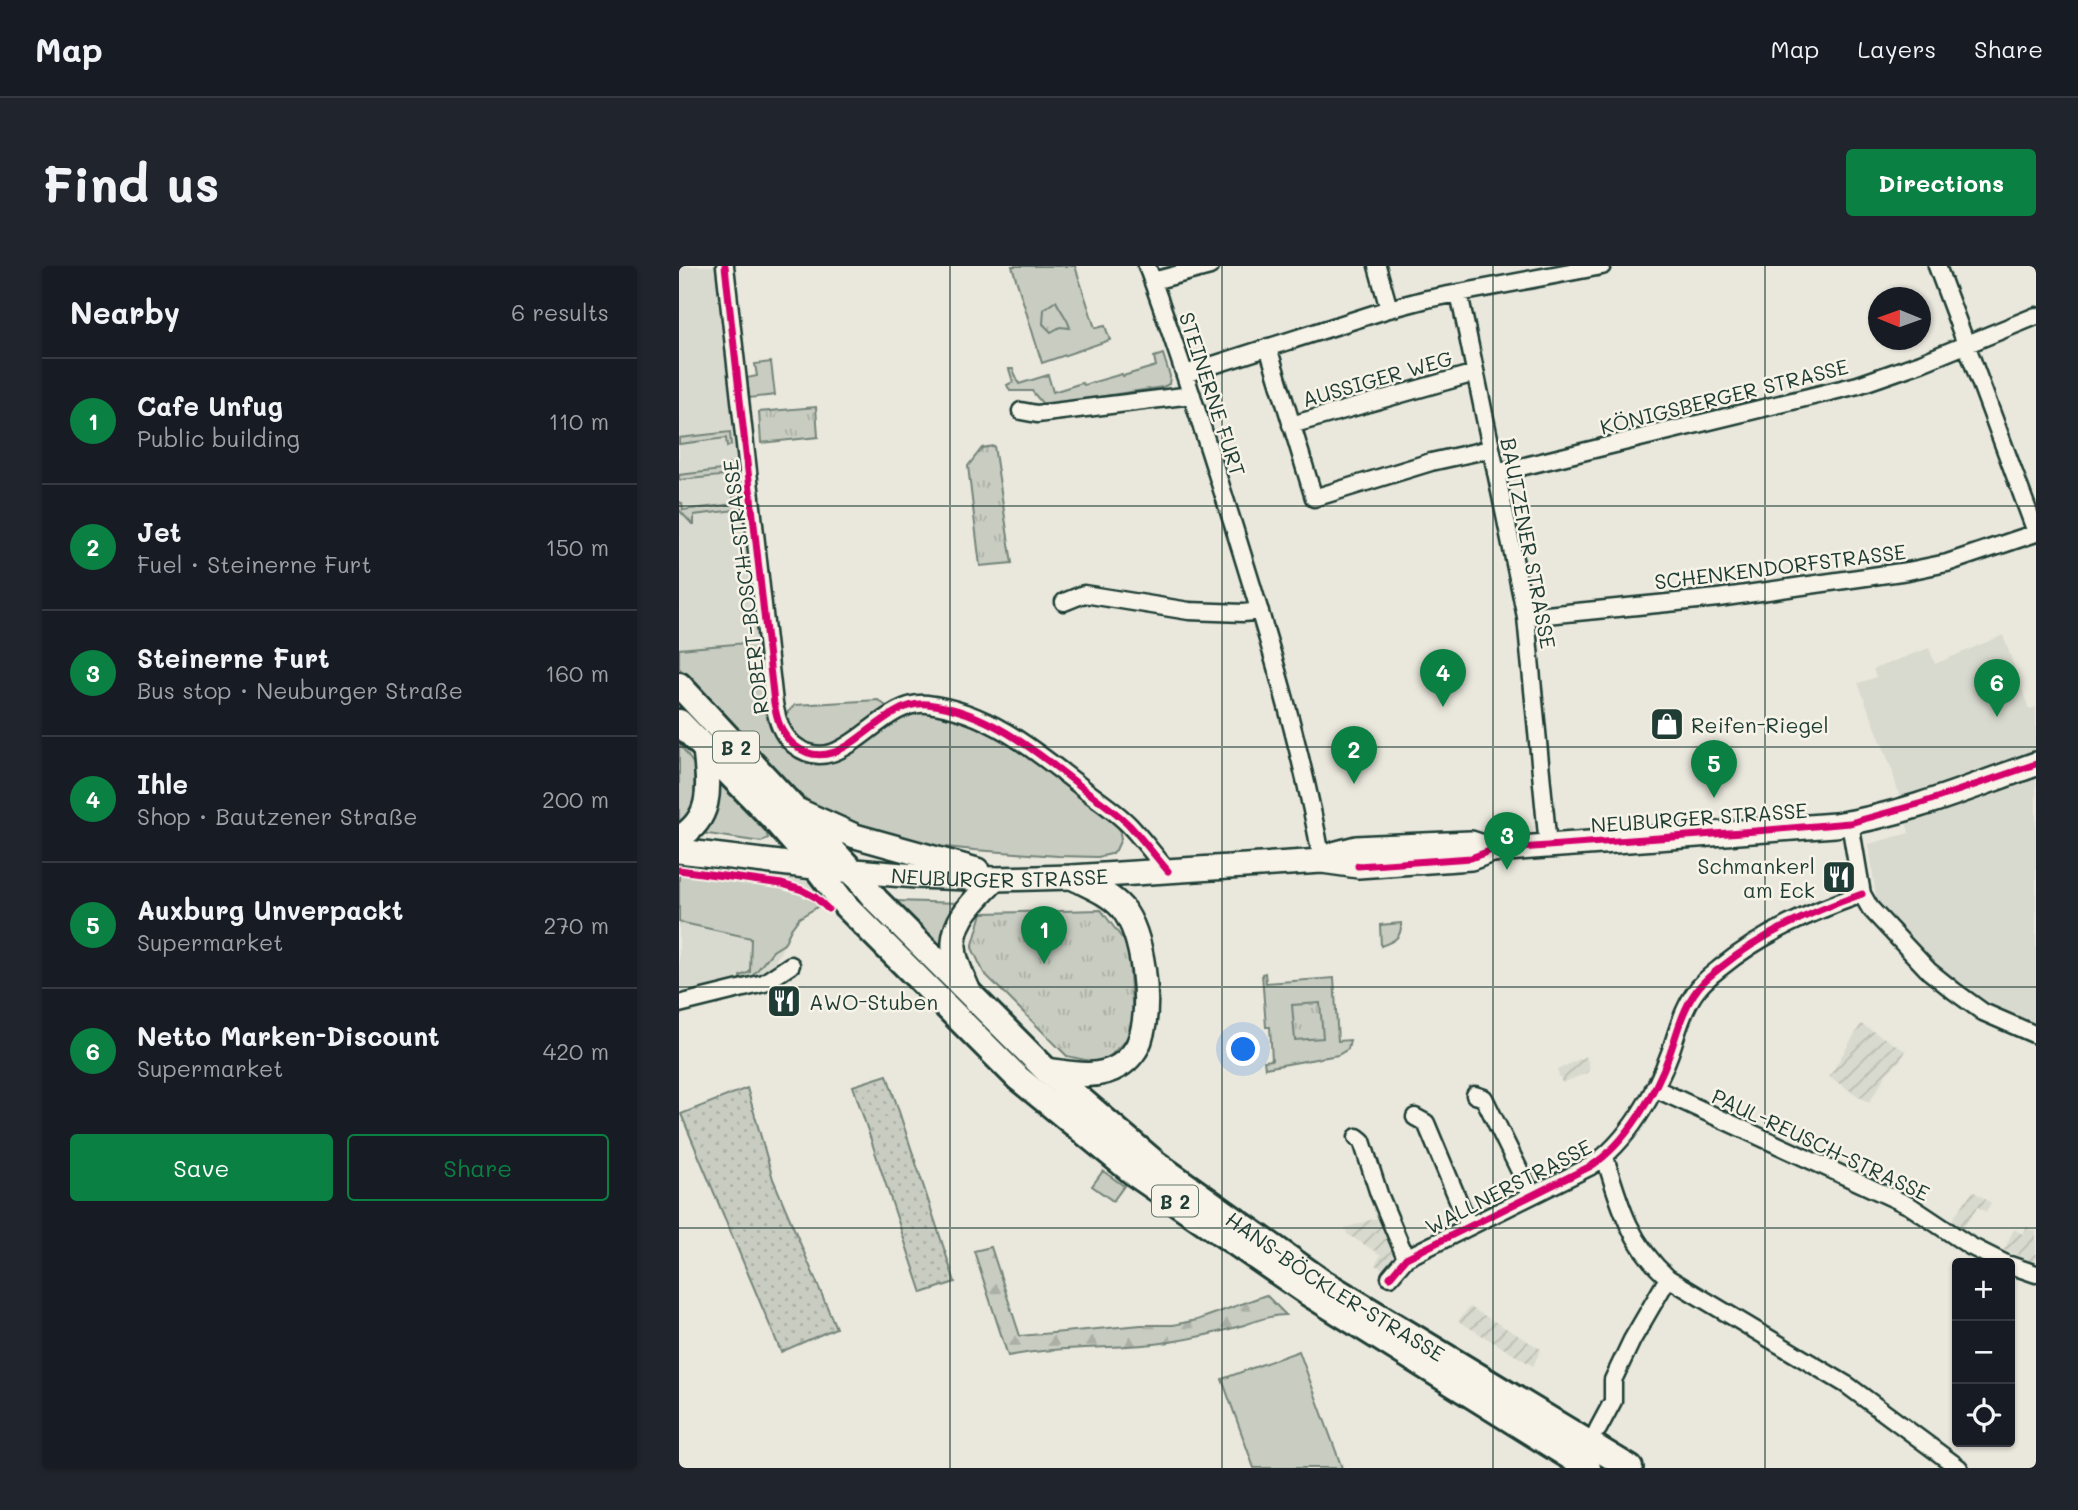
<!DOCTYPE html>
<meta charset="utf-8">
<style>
:root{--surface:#171b24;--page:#20242c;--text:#f1f3f6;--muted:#9ea1a6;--line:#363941;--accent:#0b8043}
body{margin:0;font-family:Mali,sans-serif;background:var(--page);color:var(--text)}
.controls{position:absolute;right:21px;bottom:21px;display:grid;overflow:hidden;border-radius:7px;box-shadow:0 2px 5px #0004}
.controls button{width:63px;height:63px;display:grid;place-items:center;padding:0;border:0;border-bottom:2px solid var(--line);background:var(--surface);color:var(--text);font:35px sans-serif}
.compass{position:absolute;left:1189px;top:21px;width:63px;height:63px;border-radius:50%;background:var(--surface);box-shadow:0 2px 5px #0004;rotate:271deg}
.you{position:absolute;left:565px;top:784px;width:24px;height:24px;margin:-18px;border:5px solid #fff;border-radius:50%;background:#1a73e8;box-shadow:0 0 0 10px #1a73e833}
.badge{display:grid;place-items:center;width:46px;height:46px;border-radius:50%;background:var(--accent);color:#fff;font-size:23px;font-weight:700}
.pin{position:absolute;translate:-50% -58px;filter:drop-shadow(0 2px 4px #0008)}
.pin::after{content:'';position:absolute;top:37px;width:24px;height:21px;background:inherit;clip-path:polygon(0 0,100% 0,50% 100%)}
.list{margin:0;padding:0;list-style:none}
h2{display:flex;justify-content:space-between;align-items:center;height:91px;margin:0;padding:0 28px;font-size:30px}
h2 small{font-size:23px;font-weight:400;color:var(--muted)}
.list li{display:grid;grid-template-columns:46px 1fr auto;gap:21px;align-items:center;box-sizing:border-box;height:126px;padding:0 28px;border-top:2px solid var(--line)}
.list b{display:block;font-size:26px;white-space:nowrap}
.list p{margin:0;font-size:23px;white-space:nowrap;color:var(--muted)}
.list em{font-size:23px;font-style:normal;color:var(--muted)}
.actions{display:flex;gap:14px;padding:21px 28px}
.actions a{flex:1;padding:16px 0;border:2px solid var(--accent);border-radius:7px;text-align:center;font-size:24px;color:var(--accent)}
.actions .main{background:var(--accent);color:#fff}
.icon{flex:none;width:38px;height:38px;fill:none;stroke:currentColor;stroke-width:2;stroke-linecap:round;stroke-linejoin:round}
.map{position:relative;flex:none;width:1357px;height:1202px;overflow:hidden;border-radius:7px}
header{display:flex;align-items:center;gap:42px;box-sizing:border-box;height:98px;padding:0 35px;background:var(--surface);border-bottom:2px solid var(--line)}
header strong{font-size:33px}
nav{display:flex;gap:38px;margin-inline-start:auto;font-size:24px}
.intro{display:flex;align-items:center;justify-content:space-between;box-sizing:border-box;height:168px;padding:0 42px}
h1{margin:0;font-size:49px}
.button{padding:18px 32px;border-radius:7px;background:var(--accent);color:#fff;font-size:24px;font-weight:700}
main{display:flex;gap:42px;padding:0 42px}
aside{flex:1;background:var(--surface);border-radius:7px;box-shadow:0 2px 5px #0004}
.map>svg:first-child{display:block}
.built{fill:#d9dacf}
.industrial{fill:url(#industrial-furrows)}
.grass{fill:#c8ccc1;stroke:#74847a;stroke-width:2}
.forest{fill:url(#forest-firs);stroke:#74847a;stroke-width:2}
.park{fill:url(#park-tufts);stroke:#74847a;stroke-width:2}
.garden{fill:url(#garden-dots);stroke:#74847a;stroke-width:2}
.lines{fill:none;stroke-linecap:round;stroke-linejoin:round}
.street-casing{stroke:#1f3d34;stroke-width:21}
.secondary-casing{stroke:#1f3d34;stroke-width:28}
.primary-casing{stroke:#1f3d34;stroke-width:30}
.street{stroke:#f7f3e8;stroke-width:16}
.secondary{stroke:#f7f3e8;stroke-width:23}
.primary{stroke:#f7f3e8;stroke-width:24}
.cycleway-casing{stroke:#f7f3e8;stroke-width:11}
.cycleway{stroke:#d6006c;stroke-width:7}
.grid{fill:none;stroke:#1f3d34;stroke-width:2;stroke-opacity:0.55}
.labels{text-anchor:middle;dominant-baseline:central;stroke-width:5;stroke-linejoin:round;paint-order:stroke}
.shield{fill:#f7f3e8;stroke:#60746a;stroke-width:2}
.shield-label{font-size:19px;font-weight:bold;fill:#1f3d34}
.street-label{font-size:21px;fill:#1f3d34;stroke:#f7f3e8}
.poi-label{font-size:21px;fill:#1f3d34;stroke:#f7f3e8;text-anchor:start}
</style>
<header>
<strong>Map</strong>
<nav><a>Map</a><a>Layers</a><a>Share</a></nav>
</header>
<div class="intro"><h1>Find us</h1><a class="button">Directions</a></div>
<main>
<aside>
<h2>Nearby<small>6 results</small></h2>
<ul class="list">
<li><span class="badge">1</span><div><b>Cafe Unfug</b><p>Public building</p></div><em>110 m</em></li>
<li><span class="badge">2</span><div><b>Jet</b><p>Fuel · Steinerne Furt</p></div><em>150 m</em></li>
<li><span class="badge">3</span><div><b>Steinerne Furt</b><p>Bus stop · Neuburger Straße</p></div><em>160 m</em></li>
<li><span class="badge">4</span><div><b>Ihle</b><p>Shop · Bautzener Straße</p></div><em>200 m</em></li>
<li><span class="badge">5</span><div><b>Auxburg Unverpackt</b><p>Supermarket</p></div><em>270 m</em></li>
<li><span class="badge">6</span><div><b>Netto Marken-Discount</b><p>Supermarket</p></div><em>420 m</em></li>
</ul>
<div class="actions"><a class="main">Save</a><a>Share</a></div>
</aside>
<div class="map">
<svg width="1357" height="1202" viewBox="0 0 1357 1202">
<defs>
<pattern id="industrial-furrows" width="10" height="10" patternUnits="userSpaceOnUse" patternTransform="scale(1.75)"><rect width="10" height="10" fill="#d9dacf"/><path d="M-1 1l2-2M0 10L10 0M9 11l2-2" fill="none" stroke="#babcb2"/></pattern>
<pattern id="forest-firs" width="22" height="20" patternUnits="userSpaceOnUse" patternTransform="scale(1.75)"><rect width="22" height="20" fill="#c8ccc1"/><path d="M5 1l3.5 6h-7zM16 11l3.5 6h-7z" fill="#abb0a6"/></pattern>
<pattern id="park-tufts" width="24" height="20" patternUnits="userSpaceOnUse" patternTransform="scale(1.75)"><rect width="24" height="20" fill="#c8ccc1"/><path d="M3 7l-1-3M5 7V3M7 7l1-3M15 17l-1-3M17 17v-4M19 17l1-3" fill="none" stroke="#abb0a6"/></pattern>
<pattern id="garden-dots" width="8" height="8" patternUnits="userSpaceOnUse" patternTransform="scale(1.75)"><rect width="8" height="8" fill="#c8ccc1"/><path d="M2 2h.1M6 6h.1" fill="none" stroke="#abb0a6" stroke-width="1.8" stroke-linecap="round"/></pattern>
</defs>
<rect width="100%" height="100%" fill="#eae8dd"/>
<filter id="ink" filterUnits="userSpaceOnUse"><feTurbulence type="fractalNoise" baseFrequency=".0143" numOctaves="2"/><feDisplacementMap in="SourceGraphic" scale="14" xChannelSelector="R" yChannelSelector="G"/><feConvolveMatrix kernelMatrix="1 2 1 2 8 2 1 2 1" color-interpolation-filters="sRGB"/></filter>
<g filter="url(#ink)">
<path class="built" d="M0,0h37l41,376 -78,7z
M1324,369l26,74 7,-2v322l-52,-21 -55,-42 -52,-60 -8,-62 40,-11 -17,-63 -34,-87 18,-6 -3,-8 56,-21 6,16z
M0,585l137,16 4,39 -20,13 -8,11 -28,53 -85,21z"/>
<path class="industrial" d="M1182,758l45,27 -6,10 -13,12 -18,30 -40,-26z
M907,790l4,12 -3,5 -25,10 -5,-13z
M1294,925l18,12 -5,9 -8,-5 -16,22 -11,-8z
M704,950l14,39 -12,15 -10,-5 6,-10 -34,-21 -2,-6z
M1348,961l9,4v32l-32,-13 10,-21 9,5z
M791,1041l71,42 -8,17 -75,-45z"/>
<path class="grass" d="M333,0h63l20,62 10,-2 5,14 -68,23z
M484,88l7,22 -1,8 -6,3 -117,18 -5,-3 -9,-11h-22l-3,-6 6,-3 -4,-13h4l6,15 29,-9 5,17 29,-9 2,2 38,-11 1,2 33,-10 -2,-9z
M92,96l4,33 -26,3 -2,-20 10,-2 -2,-12z
M51,166l1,13 -4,2 -1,-9 -47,6v-6z
M50,198h4l6,53 -3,1 -1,-8 -41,5v9h-2l-13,-14v-8l3,1 1,7 51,-6 -3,-29 -52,5v-5l51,-6z
M78,376l8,45 8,31 12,-3 10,-10 83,-5 19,14 27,-6 47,11 43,22 95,73 10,13 2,12 -5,11 -5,4 -13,3 -40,-1 -83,-6 -40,-4 -63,-13 -51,-23 -28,-21 -114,-121v-19z
M0,477l16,23 5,39 -21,24z
M38,518l4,1 45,47 2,6 -7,4 -60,-9z
M0,607l111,16 14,6 15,11 -20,12 -8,11 -7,15 -11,7 -22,27 -10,3 -1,-5 10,-4 1,-34 -72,-16z
M215,635l67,2 -14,44 -4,3z
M722,657c1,15 -7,18 -20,23l-1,-21z
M586,707l1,10 68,-5 4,63 12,-1 -2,9 -10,6 -73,13 -1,-7 8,-1 -2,-33h-4l-4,-53z
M424,905l21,15 -11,15 -21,-15z
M620,1085l43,117h-88l-32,-89z"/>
<path class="forest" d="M312,981l29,89 121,-11h32l24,-5 69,-25 20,20c-15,0 -27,5 -42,10 -24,7 -48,13 -74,17 -53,8 -108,3 -162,14l-34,-105z"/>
<path class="park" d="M377,35c4,9 12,18 14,27l-10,-1 -9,5 -8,-8 1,-15z
M137,141l2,30 -57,6 -2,-31z
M315,180l18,117 -32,3 -12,-100 14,-18z
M422,644l27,36 6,85 -31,33 -36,-8 -83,-83 -12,-25 10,-35z
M641,737l3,35 -28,2 -3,-35z"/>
<path class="garden" d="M208,809l68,207 -33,11 -69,-207z
M68,822l26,91 63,149 -55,24 -100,-238z"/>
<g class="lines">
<g class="street-casing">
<path id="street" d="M46,0l49,437c3,17 7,31 20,42 48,38 84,-46 133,-41 62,7 110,48 157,85 15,12 33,23 46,37 13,14 25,30 38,45
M468,0c31,83 57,167 84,252 35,112 70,226 91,343
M698,0l12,43
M1258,0l99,266
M474,15l57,-15
M780,27l67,324 22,229
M589,81l46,151 117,-36 59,-13
M506,108l204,-65 38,-10 175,-33
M342,145l16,3 155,-19
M612,159l184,-52
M817,207l362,-88 63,-22 115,-47
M385,336l20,-8 105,17 54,2 17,-2
M847,351l192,-19 190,-27 39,-8 89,-30
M1171,557l12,71 8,14 59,63 25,20 29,21 53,23
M0,738l85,-21 27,-18
M975,822l256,118 60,40 34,17
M796,829l9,3 47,96
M736,851l11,6 43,103
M678,871l5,4 17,53 27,64
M926,891c14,47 25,87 63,121l179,107 112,83
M1331,999l26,9
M711,1011l16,-19 185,-92c36,-23 65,-74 79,-113 7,-20 12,-41 24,-59 7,-11 16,-18 26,-26 43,-35 91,-56 142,-74
M919,1163l15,-28v-21l19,-40 36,-62"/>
</g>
<g class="secondary-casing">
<g id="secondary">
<path d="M118,544l58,26 122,34"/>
<path d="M0,572c36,-22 29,-53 26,-90"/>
<path id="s1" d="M0,585l152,18 85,7 79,3 77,-2 250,-16 36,5 113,-8 21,-8"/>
<path d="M646,593l12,-6 19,-5 20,-1 95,-4 21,7 343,-25c69,-10 136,-38 201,-61"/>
<path d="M290,726c-5,-12 -11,-24 -14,-37 -7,-32 20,-55 40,-76"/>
<path d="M367,804c25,3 50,10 73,-4 10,-6 19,-17 22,-29 10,-33 3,-102 -19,-129 -13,-15 -33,-22 -50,-31"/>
</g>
</g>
<g class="primary-casing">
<g id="primary">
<path id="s2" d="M0,419l173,186 24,29 170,170 109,93 166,118 309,187"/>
<path d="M0,456l93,95 44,50 30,39 172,172 117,96 173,119 280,175"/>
</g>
</g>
<use href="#street" class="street"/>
<use href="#secondary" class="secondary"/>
<use href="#primary" class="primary"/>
<g class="cycleway-casing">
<path id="cycleway" d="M46,0l49,437c3,17 7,31 20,42 48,38 84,-46 133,-41 62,7 110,48 157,85 15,12 33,23 46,37 13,14 25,30 38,45
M679,600l113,-8 21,-8 264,-19 94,-8 72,-20 114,-39
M0,604l103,14 20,6 13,7 13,12
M711,1011l16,-19 185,-92c36,-23 65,-74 79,-113 7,-20 12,-41 24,-59 7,-11 16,-18 26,-26 43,-35 91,-56 142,-74"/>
</g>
<use href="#cycleway" class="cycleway"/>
</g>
</g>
<path class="grid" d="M271,0v1202M543,0v1202M814,0v1202M1086,0v1202M0,240h1357M0,481h1357M0,721h1357M0,962h1357"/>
<defs>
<g id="shop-square" transform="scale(1.75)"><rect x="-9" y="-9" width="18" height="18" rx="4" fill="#1f3d34" stroke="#f7f3e8"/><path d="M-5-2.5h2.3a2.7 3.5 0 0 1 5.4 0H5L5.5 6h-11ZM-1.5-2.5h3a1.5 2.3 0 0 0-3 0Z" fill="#fff"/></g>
<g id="restaurant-square" transform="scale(1.75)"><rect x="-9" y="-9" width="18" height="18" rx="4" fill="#1f3d34" stroke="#f7f3e8"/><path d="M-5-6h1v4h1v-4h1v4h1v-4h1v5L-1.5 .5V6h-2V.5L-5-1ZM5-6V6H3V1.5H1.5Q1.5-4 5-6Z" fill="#fff"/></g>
</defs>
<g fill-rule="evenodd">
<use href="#shop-square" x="988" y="458"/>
<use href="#restaurant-square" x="1160" y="611"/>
<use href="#restaurant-square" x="105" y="735"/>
</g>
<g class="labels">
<g class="shield">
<rect x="34" y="465.5" width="46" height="31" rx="5"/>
<rect x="473" y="919.5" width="46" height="31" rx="5"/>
</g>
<g class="shield-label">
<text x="57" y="481">B 2</text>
<text x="496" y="935">B 2</text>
</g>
<g class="street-label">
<text transform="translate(698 112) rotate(-16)">AUSSIGER WEG</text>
<text transform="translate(534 128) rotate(72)">STEINERNE FURT</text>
<text transform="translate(1045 130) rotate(-14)">KÖNIGSBERGER STRASSE</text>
<text transform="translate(850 277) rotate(79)">BAUTZENER STRASSE</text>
<text transform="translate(1101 300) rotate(-7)">SCHENKENDORFSTRASSE</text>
<text transform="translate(66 321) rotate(-97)">ROBERT-BOSCH-STRASSE</text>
<text transform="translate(1020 551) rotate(-4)">NEUBURGER STRASSE</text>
<text stroke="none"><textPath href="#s1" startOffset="322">NEUBURGER STRASSE</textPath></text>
<text transform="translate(1142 878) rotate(25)">PAUL-REUSCH-STRASSE</text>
<text transform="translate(829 920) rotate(-27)">WALLNERSTRASSE</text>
<text stroke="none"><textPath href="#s2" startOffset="894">HANS-BÖCKLER-STRASSE</textPath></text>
</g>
<g class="poi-label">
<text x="1012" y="458">Reifen-Riegel</text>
<text x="1136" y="599" text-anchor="end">Schmankerl<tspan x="1136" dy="24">am Eck</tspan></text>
<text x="130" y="735">AWO-Stuben</text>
</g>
</g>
</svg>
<div class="controls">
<button>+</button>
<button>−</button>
<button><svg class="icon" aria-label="locate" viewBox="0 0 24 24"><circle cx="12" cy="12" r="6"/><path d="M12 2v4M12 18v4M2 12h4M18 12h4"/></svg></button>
</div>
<svg class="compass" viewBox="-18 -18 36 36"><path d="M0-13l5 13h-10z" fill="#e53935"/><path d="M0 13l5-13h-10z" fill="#9ea1a6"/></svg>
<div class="you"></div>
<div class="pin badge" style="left:365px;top:698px">1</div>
<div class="pin badge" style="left:675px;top:518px">2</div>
<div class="pin badge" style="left:828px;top:604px">3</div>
<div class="pin badge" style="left:764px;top:441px">4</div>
<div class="pin badge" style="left:1035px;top:532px">5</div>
<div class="pin badge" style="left:1318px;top:451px">6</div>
</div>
</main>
